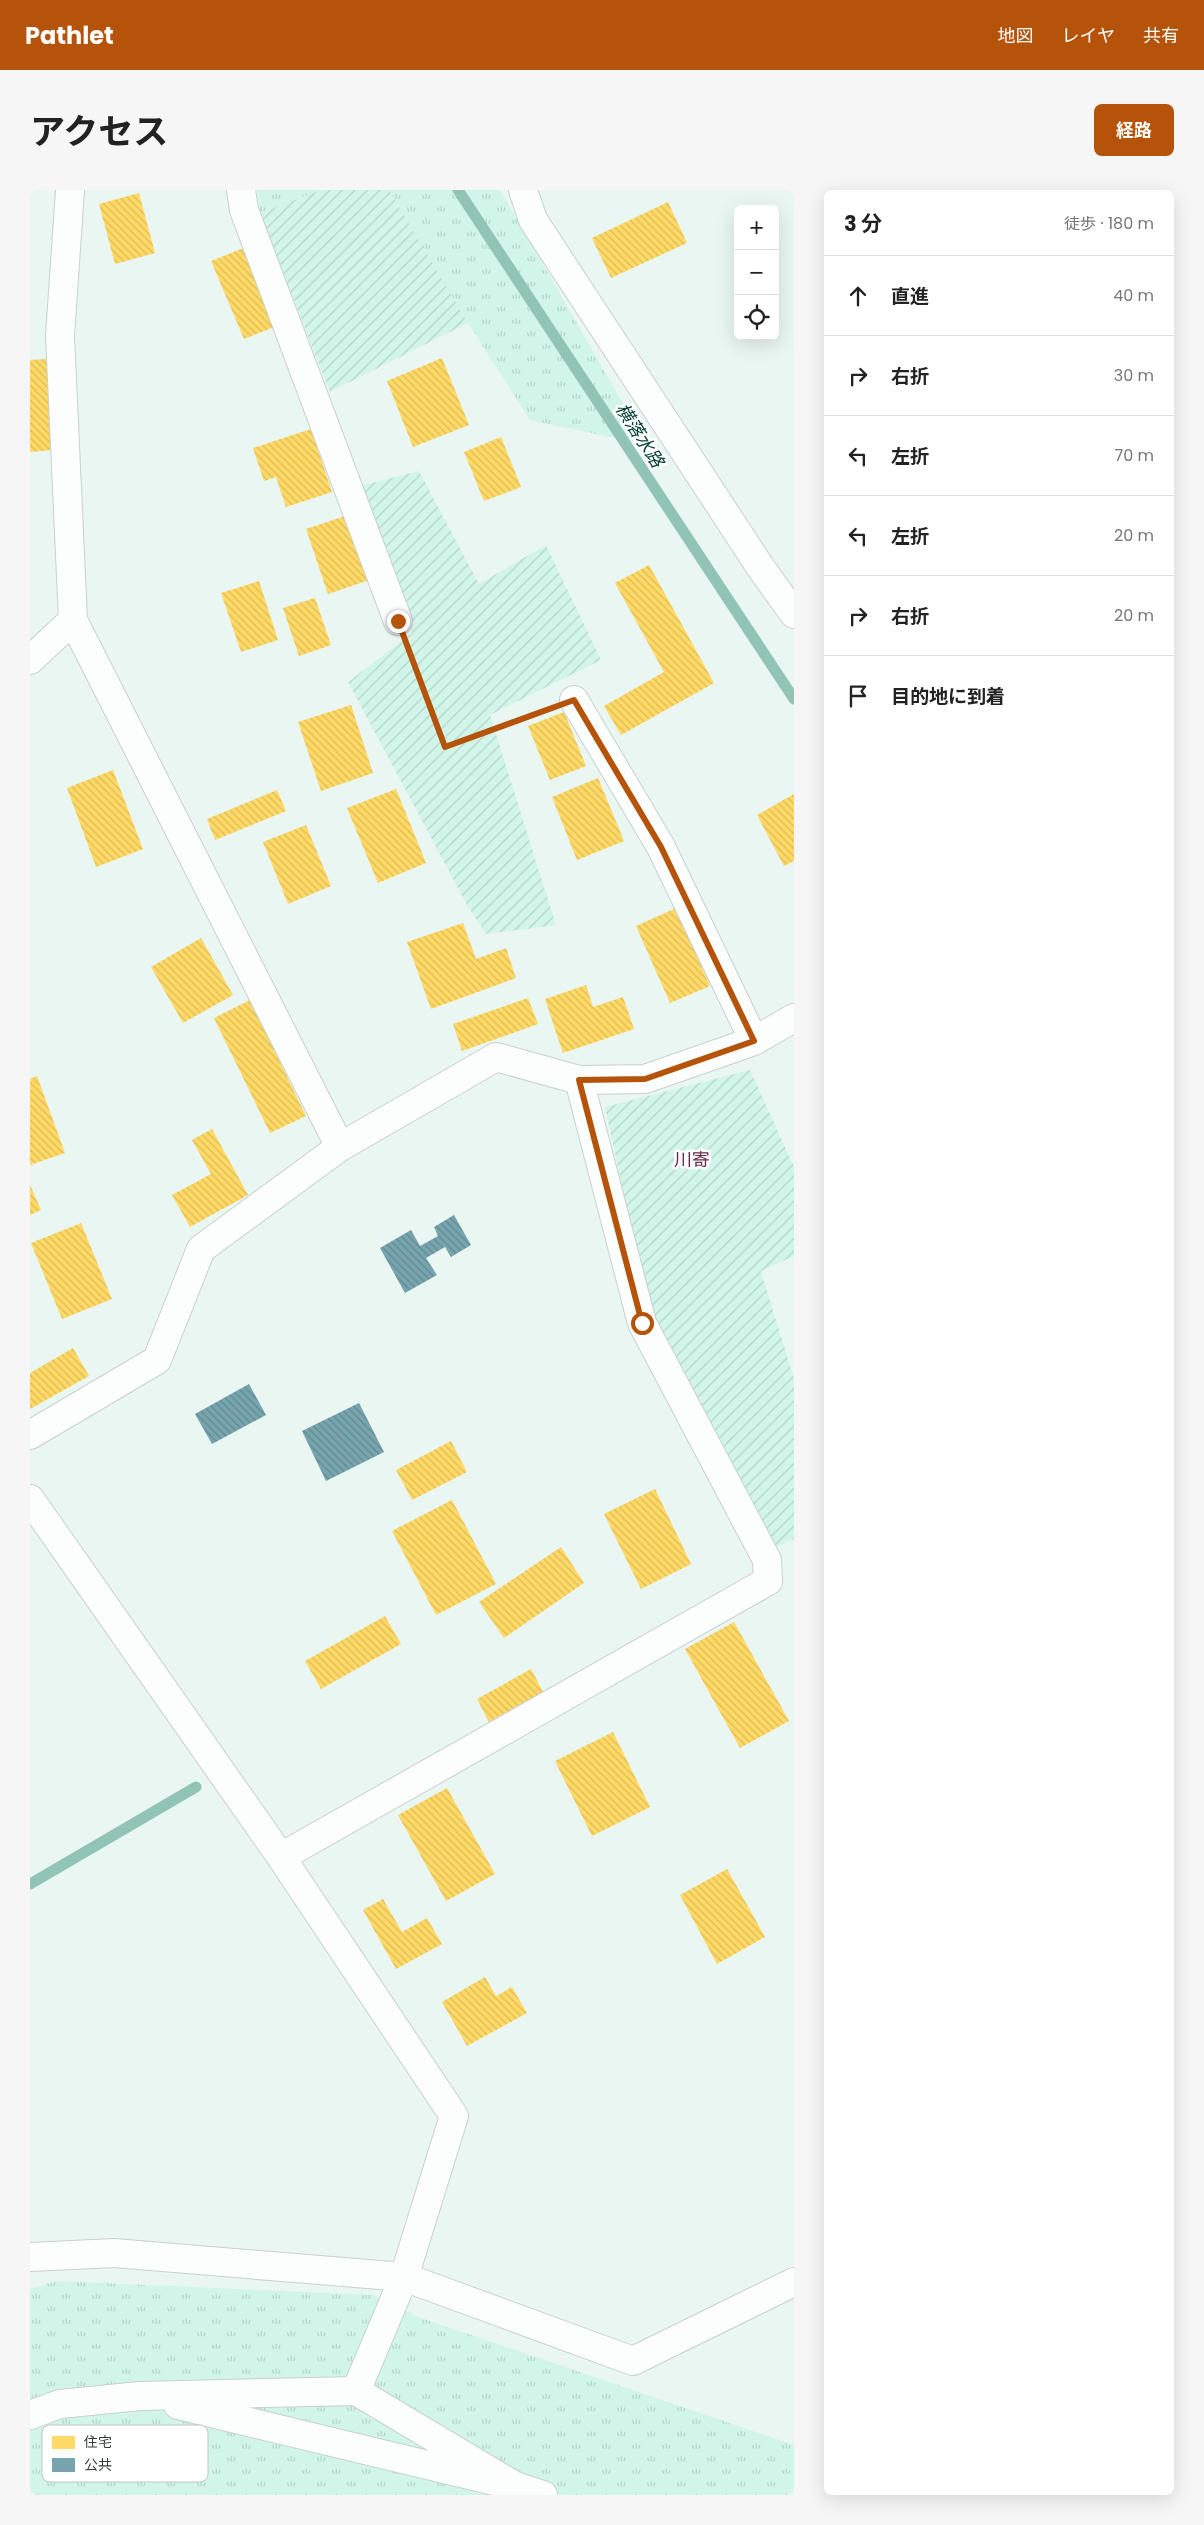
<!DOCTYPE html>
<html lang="ja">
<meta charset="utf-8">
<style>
:root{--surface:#fff;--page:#f6f6f6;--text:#222;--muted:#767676;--line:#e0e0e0;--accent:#b45309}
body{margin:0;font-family:Poppins,"Noto Sans JP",sans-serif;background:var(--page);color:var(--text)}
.controls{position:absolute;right:15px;top:15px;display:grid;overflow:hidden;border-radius:8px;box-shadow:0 5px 20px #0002}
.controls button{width:45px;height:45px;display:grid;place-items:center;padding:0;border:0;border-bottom:1px solid var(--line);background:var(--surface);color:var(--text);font:25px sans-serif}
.stop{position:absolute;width:15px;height:15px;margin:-11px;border:4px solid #b45309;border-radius:50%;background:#fff}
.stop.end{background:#b45309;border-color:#fff;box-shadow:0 1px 5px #0008}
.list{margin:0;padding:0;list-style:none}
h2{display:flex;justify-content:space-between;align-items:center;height:65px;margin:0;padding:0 20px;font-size:21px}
h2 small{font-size:16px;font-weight:400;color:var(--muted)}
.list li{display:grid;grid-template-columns:32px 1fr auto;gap:15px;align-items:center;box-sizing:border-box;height:80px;padding:0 20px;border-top:1px solid var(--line)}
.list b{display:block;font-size:19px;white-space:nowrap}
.list em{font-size:16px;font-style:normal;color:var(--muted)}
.icon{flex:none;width:28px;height:28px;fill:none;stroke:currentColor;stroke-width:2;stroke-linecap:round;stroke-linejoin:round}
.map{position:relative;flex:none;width:764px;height:2305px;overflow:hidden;border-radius:8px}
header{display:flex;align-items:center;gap:30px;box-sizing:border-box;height:70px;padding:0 25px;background:var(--accent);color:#fff}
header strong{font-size:24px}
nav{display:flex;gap:28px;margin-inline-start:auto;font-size:18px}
.intro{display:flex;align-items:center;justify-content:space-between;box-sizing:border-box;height:120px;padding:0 30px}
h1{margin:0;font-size:35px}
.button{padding:12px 22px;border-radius:8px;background:var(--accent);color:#fff;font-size:18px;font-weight:700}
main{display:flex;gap:30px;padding:0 30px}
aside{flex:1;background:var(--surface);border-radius:8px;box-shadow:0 5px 20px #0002}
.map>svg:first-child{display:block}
.grass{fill:url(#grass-tufts)}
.garden{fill:url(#garden-furrows)}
.homes{fill:url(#homes-back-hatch)}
.public{fill:url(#public-back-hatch)}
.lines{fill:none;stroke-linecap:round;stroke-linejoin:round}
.stream{stroke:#92c4b5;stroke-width:11}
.minor-casing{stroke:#c8d1ce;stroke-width:30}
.path{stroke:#d7dbd9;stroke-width:3;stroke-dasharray:4 4;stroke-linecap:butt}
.minor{stroke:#fcfefd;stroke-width:28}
.route{stroke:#b45309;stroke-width:6}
.labels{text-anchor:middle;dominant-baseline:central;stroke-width:5;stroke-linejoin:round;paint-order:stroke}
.water-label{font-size:18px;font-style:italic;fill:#084437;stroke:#fff}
.neighbourhood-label{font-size:18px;fill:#6b2a48;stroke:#fff}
.key{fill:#fff;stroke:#c2c5c4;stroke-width:1}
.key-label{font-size:14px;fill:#353d3a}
</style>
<header>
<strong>Pathlet</strong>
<nav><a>地図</a><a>レイヤ</a><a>共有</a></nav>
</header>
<div class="intro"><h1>アクセス</h1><a class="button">経路</a></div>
<main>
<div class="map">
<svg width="764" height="2305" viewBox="0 0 764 2305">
<defs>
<pattern id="grass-tufts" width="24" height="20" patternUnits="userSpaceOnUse" patternTransform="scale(1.25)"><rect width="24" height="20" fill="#d2f5ea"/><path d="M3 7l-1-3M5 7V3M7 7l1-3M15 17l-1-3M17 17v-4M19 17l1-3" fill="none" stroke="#b5d3c9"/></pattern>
<pattern id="garden-furrows" width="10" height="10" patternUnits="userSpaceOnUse" patternTransform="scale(1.25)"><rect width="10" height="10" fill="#d2f5ea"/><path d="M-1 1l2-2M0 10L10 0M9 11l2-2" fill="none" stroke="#b5d3c9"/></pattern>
<pattern id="homes-back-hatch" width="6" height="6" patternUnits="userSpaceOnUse" patternTransform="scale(1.25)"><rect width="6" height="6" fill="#ffd966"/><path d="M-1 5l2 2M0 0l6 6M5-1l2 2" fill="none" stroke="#dbbb59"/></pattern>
<pattern id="public-back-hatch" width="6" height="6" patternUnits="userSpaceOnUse" patternTransform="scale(1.25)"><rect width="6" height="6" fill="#76a5af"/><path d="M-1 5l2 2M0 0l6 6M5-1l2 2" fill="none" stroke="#62888f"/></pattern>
</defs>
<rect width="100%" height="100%" fill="#eaf6f2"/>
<path class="grass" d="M227,0h64l-61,23z
M359,0h111l147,255 -117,-25 -62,-97z
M26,2091l317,14 48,23 373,127v50h-764v-206z"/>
<path class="garden" d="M291,0h68l79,133 -138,69 -70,-179z
M389,281l60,113 67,-39 55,115 -111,55 66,210 -70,9 -19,-29 -119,-223 64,-49 -56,-146z
M720,880l44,97v89l-33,15 33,108v160l-21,9 -122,-227 -46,-214z"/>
<path class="homes" d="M109,3l16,60 -40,11 -16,-60z
M638,12l19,41 -76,35 -19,-40z
M216,57l31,79 -33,13 -33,-78z
M412,168l27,67 -56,22 -26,-66z
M17,169l6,91 -23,2v-92z
M281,239l21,63 -46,15 -10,-30 -12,4 -11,-33z
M471,247l20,50 -37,14 -20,-49z
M318,325l21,65 -41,14 -22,-65z
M619,375l65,118 -93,52 -17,-29 60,-34 -49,-89z
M229,391l19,59 -37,12 -20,-59z
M285,408l16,47 -32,11 -16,-48z
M321,515l22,68 -52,18 -23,-69z
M534,522l22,54 -36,14 -22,-54z
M83,580l30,79 -47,18 -29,-79z
M568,588l26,63 -47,19 -25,-63z
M366,599l30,74 -48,20 -31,-75z
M247,600l9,21 -71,29 -8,-21z
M764,604v67l-10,5 -27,-51z
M276,635l25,61 -43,18 -25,-62z
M646,718l34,78 -40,17 -34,-77z
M433,733l13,36 30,-11 10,30 -85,31 -24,-67z
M171,748l32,57 -50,28 -32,-56z
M556,795l7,22 30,-10 11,32 -71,24 -18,-54z
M498,808l10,26 -76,27 -9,-27z
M220,810l56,116 -36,17 -56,-115z
M7,886l28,77 -35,12v-86z
M182,939l36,66 -58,32 -18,-32 39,-21 -19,-34z
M0,995l11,25 -11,5z
M51,1033l31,76 -50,20 -31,-76z
M43,1158l16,28 -59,33v-36z
M421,1251l16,31 -55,28 -16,-30z
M625,1299l36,75 -50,25 -37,-75z
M422,1310l44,84 -60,31 -44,-84z
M531,1357l23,36 -80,55 -25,-36z
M355,1426l16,28 -80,45 -16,-28z
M704,1432l55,99 -49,27 -55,-99z
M501,1479l12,23 -54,30 -12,-23z
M583,1542l37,75 -58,29 -37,-75z
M417,1598l48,86 -49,27 -48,-86z
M697,1679l38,68 -48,27 -37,-69z
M353,1709l19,33 25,-14 15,26 -46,25 -33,-59z
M455,1787l11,19 16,-9 15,26 -60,33 -25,-44z"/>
<path class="public" d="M424,1025l17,30 -20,12 -6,-10 -19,11 11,17 -32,18 -25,-45 31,-18 9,16 18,-10 -4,-9z
M219,1194l17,31 -54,29 -17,-30z
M329,1213l25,49 -58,29 -24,-50z"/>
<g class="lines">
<path class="stream" d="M428,0l336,509
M0,1694l166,-97"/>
<g class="minor-casing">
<path id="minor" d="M40,0l-10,146 13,284 267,527
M211,0l3,20 154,411
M493,0l10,30 228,348 33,46
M0,470l43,-40
M544,510l87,147 93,194
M0,1245l127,-75 44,-111 139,-102 156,-90 83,23 66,-1 109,-38 40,-23
M0,1309l251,358 173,259 -50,161 -48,114
M251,1667l487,-276 -1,-21 -125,-237 -63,-243
M0,2067l84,-4 290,24 229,84 161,-79
M148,2215l337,81 28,9
M0,2225l30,-11 80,-8 216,-5 159,95"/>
</g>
<path class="path" d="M379,461l36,96 98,-36"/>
<use href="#minor" class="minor"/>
</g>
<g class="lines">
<path class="route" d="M368,431l47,126 129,-47 87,147 93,194 -109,38 -66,1 63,243"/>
</g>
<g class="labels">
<g class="water-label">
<text transform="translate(610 245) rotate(57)">横落水路</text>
</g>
<g class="neighbourhood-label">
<text x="662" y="969">川寄</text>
</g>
</g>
<rect x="12" y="2235" width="166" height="57" rx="8" class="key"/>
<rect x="22" y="2246" width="23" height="13" fill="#ffd966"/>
<rect x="22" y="2268" width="23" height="14" fill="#76a5af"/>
<g class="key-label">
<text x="54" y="2257">住宅</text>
<text x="54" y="2280">公共</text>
</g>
</svg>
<div class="controls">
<button>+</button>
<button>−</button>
<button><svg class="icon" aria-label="locate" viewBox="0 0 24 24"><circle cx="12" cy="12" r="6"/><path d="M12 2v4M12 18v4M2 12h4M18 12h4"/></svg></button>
</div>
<div class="stop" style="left:612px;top:1133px"></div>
<div class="stop end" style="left:368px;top:431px"></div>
</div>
<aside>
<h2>3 分<small>徒歩 · 180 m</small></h2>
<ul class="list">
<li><svg class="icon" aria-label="ahead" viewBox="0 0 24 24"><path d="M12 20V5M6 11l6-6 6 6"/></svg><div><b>直進</b></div><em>40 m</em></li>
<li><svg class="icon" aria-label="right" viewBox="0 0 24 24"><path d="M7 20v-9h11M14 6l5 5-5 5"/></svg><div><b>右折</b></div><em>30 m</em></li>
<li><svg class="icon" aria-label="left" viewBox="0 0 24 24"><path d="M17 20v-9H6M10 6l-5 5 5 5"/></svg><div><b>左折</b></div><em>70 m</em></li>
<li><svg class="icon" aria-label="left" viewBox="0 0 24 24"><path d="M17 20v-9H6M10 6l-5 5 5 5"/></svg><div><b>左折</b></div><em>20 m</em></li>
<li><svg class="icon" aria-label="right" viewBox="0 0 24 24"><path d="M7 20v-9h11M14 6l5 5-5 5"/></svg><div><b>右折</b></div><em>20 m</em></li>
<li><svg class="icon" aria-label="arrive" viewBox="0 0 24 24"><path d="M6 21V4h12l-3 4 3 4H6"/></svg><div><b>目的地に到着</b></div></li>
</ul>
</aside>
</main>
